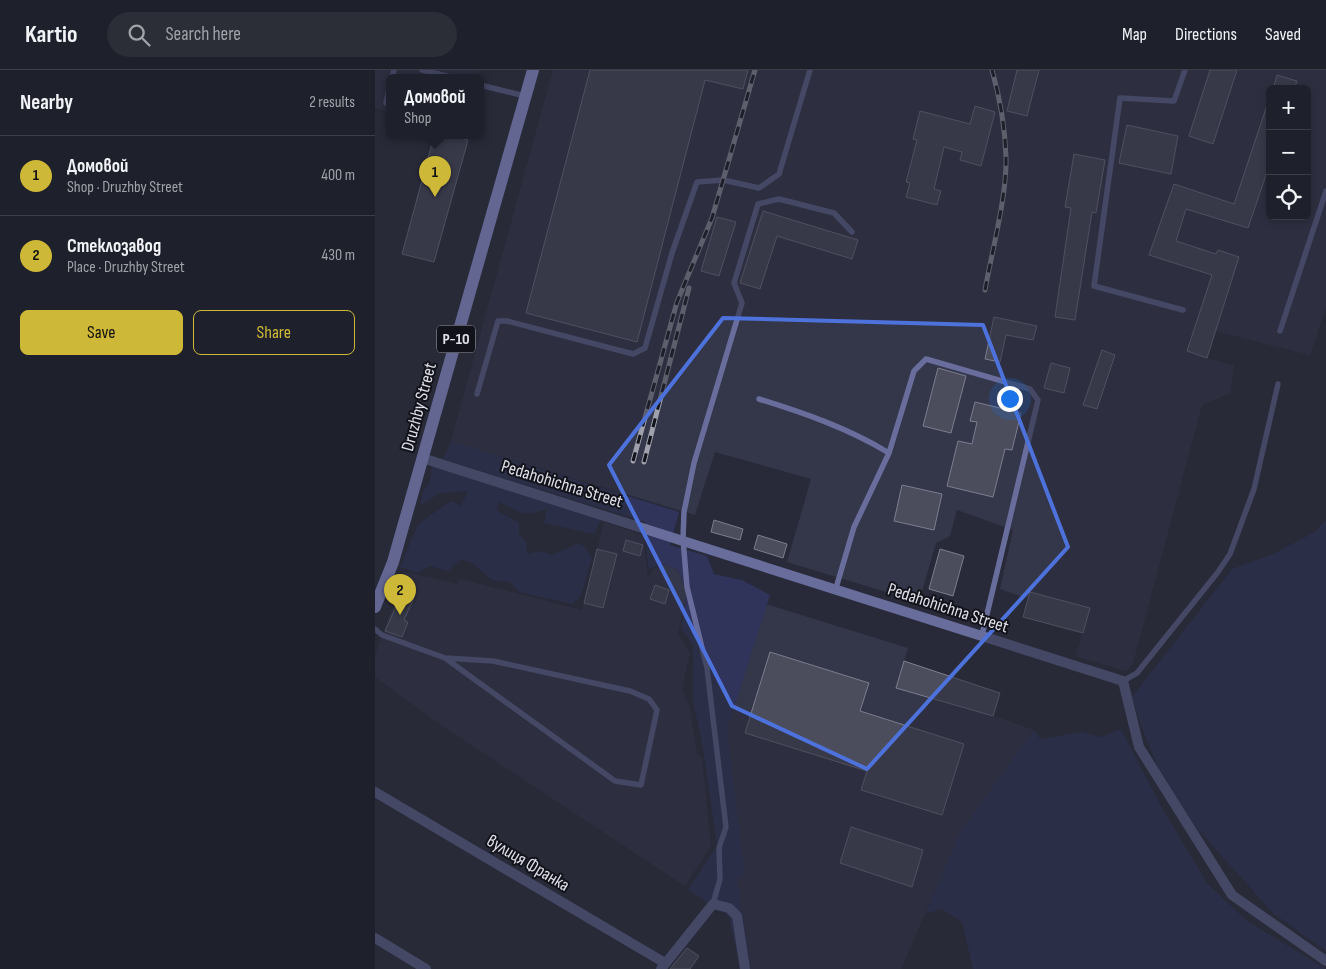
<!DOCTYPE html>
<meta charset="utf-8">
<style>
:root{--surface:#1e202b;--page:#2b2d37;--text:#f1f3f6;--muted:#a1a3a9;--line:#3c3e47;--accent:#ceb837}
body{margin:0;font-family:"Sofia Sans Condensed",sans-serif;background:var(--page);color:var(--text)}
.controls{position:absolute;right:15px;top:15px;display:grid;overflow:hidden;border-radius:8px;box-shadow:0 2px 8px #0003}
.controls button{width:45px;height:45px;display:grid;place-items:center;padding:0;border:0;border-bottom:1px solid var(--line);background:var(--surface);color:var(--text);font:25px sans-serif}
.you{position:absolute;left:634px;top:328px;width:18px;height:18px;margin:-12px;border:4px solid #fff;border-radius:50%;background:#1a73e8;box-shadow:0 0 0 8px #1a73e833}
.badge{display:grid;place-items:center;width:32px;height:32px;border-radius:50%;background:var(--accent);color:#111;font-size:16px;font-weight:700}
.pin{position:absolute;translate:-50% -41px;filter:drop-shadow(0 1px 2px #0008)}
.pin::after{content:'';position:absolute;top:26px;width:18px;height:15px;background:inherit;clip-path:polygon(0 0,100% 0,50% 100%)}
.popup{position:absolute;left:11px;top:4px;width:98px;height:65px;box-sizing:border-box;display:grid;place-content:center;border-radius:8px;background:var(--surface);filter:drop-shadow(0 1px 4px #0005);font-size:16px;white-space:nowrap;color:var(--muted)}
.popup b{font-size:19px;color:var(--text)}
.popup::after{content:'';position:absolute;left:50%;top:100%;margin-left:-10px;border:10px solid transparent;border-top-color:var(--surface)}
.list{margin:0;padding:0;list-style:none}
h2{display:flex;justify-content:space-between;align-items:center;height:65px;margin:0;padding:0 20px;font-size:21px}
h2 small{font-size:16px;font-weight:400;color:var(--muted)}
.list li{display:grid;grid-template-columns:32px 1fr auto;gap:15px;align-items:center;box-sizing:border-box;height:80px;padding:0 20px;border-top:1px solid var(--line)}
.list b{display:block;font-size:19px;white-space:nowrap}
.list p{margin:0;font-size:16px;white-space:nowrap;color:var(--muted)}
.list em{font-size:16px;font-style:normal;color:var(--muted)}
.actions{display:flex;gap:10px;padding:15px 20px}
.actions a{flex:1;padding:11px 0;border:1px solid var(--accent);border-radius:8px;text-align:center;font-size:18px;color:var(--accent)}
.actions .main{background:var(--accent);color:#111}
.icon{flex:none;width:28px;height:28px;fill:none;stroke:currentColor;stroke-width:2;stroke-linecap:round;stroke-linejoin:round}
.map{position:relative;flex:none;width:951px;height:899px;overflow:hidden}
header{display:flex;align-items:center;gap:30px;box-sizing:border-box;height:70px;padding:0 25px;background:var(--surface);border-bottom:1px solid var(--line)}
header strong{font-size:24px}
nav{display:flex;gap:28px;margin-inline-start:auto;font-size:18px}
.search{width:350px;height:45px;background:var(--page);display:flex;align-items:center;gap:12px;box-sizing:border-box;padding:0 18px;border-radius:28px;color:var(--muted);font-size:19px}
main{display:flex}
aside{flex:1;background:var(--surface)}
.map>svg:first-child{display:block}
.built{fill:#34364a;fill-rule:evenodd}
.green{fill:#30335a}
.building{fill:#4b4d5d;stroke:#7c7e90}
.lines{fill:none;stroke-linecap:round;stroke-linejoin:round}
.lane{stroke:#686d9c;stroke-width:5.5}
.street{stroke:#686d9c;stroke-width:10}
.primary{stroke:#a8affd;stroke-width:12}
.rail-casing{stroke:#9fa1ac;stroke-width:5}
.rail{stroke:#12131a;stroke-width:3;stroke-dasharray:9;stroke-linecap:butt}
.marked{fill:none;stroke:#4e72dc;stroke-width:4;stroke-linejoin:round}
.labels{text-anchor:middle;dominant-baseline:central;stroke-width:4;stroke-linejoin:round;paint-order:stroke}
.shield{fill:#12131a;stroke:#a2a2ac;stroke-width:1}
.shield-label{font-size:16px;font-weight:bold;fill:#dfe0ea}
.street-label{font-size:18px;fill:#dfe0ea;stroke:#12131a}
</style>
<header>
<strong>Kartio</strong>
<div class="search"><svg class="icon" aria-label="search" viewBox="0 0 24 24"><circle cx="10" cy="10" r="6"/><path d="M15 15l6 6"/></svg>Search here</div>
<nav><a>Map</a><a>Directions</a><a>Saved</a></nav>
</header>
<main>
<aside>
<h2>Nearby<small>2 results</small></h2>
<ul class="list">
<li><span class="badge">1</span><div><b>Домовой</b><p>Shop · Druzhby Street</p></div><em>400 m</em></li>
<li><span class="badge">2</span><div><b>Стеклозавод</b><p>Place · Druzhby Street</p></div><em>430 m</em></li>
</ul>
<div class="actions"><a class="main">Save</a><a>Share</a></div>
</aside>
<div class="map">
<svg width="951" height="899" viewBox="0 0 951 899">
<rect width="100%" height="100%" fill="#282a39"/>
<path class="built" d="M0,0h104l-2,8h-87v34l-15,-4z
M178,0h773v238l-16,47 -95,-24 -8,27 27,8 -4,27 -28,12 -69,258 -6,8 -51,-14 6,-24 -59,-16 5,-18 -28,-10 13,-59 -56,-20 -7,26 -14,7 -17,59 -132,-40 24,-83 -96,-27 -20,63 -244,-74zM895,19h37v127h-37z
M229,452l41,14 -1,7 4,36 4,-9 12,-6 14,6 9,23 -9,41 12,19 -8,35 8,21 7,45 5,4 9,88 -26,40 -241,-159 -69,-50v-22l30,-83 53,12 1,-5 123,31z
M391,534l142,44 -4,13 96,32 -6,23 40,14 -74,102 -59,137h-150l-14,-92 8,-1 -18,-147z"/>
<path class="green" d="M76,371l228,71 -9,33 37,11 7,18 28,6 28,15 -43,134 18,147 -8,2 14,91h-10l-13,-54 -40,-25 29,-45 -14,-97 -10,-47v-56l-12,-17 6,-35 -9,-23 -14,-6 -16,5 -3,-47 -202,-63z
M57,396l171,50 -9,18 -50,-11 3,-14c-23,8 -27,4 -47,-7l-4,8 23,13v12l7,6 1,13 13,-3 12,4 27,-12 7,5 6,10 -11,37 -8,9 -54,-12 -9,-10 -18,-2 -20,-17 -12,-4 -12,12 -18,-5 -13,7 -17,-6 18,-43 33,-23 10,5 7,-15 -28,2 -20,13 3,-15 7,-8z
M951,450v431l-53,-38 -78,-87 -37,-58 -17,-43 -9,-28 100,-128 39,-14 44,-23z
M746,659l41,79 45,75 39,37 80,49h-353l-11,-47 -20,-13 -17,5 35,-82 74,-102 6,9 42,-7 19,5z"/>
<path class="building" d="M215,0h158l-5,19 -38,-9 -68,262 -111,-29z
M642,0h22l-12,46 -20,-5z
M835,0h27l-24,74 -24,-8z
M902,5l20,6 -3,8h-21z
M893,32l2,61 -22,65 -62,-19 -10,32 40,13 2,-4 21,7 -32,101 -20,-7 25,-76 -63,-20 25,-71 60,20z
M600,36l20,6 -14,54 -21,-6 2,-8 -18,-5 -10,42 7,2 -4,14 -31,-8 4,-14 -4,-1 11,-42 -4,-1 7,-28 50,13z
M752,55l51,11 -7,38 -52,-11z
M59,66h17l17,4 -34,122 -32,-8z
M699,84l31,6 -9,53 -4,-1 -17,108 -20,-3 16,-109 -6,-1z
M388,141l95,29 -6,19 -75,-23 -17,53 -20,-6z
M342,147l19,5 -17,54 -18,-5z
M619,247l43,9 -4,14 -27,-5 -6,27 -15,-3z
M727,280l13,5 -18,54 -14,-4z
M676,293l19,5 -6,25 -20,-5z
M563,298l28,8 -15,57 -28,-7z
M600,332l46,11 -9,37 -7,-1 -12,48 -46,-11 11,-45 14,3 5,-22 -7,-1z
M527,415l40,9 -8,36 -40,-9z
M339,450l29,9 -3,11 -29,-8z
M383,465l29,9 -4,14 -29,-9z
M251,470l17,5 -3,11 -17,-5z
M222,479l20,5 -14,54 -19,-5z
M565,479l24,7 -11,40 -24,-7z
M280,515l14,5 -4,14 -15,-5z
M655,522l60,16 -7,25 -60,-16z
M27,523l12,5 -10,22 4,2 -6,15 -17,-6z
M395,582l99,31 -9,28 104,33 -22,71 -81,-25 6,-19 -122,-38z
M529,591l96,32 -7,23 -97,-28z
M476,757l72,23 -11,37 -72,-24z
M312,878l12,8 -9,13h-20z"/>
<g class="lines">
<path class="lane" d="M47,0l33,8
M17,8l2,-8
M105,15l45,11
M11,33l4,-18
M808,240l-89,-24 26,-188 54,3 11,-31
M905,261l46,-140
M102,324l21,-73h9l126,33 12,-6 27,-95 25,-71 26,-2 36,8 20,-14 31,-104
M384,329c45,14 89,29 130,54
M461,518l18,-61 35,-74 25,-82 12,-12 104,30 8,11 -56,235
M0,559l7,6 63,23 48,3 137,30 19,8 8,11 -16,75 -26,-4 -170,-123
M748,611l14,-8 81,-101 12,-18 24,-65 24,-105
M338,834l7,-25 -1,-31 7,-21 -19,-159 -20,-81 -4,-48 1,-27 10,-49 48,-160 -8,-20 24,-79 21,-5 55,14 18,19"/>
<path class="street" d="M47,388l701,223 16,66 93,148 94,66
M0,722l290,171
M0,868l51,31
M286,899l52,-65 16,4 8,8 8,53"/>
<path class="primary" d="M0,537l18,-45 140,-492"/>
<g class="rail-casing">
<path id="rail" d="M610,220c7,-39 22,-94 21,-133 -1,-29 -6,-59 -14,-87
M258,391l44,-159 35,-84 43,-148
M269,392l45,-174"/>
</g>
<use href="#rail" class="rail"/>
</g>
<path d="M0 0H951V899H0ZM348,248l260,7 85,222 -201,222 -135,-63 -123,-241z" fill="#282a39" fill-opacity=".55" fill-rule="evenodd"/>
<path class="marked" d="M348,248l260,7 85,222 -201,222 -135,-63 -123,-241z"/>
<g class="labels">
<rect class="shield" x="62" y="255.5" width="38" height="27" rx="4"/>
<g class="shield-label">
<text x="81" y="269">Р-10</text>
</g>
<g class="street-label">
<text transform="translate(44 337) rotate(-75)">Druzhby Street</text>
<text transform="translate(187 414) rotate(17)">Pedahohichna Street</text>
<text transform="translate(573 538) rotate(18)">Pedahohichna Street</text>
<text transform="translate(153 793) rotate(31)">вулиця Франка</text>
</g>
</g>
</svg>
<div class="controls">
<button>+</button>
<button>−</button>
<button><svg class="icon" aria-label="locate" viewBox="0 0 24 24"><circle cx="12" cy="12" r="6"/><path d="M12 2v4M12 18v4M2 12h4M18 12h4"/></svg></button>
</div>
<div class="you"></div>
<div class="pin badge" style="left:60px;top:127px">1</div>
<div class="popup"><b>Домовой</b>Shop</div>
<div class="pin badge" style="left:25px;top:545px">2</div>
</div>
</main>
